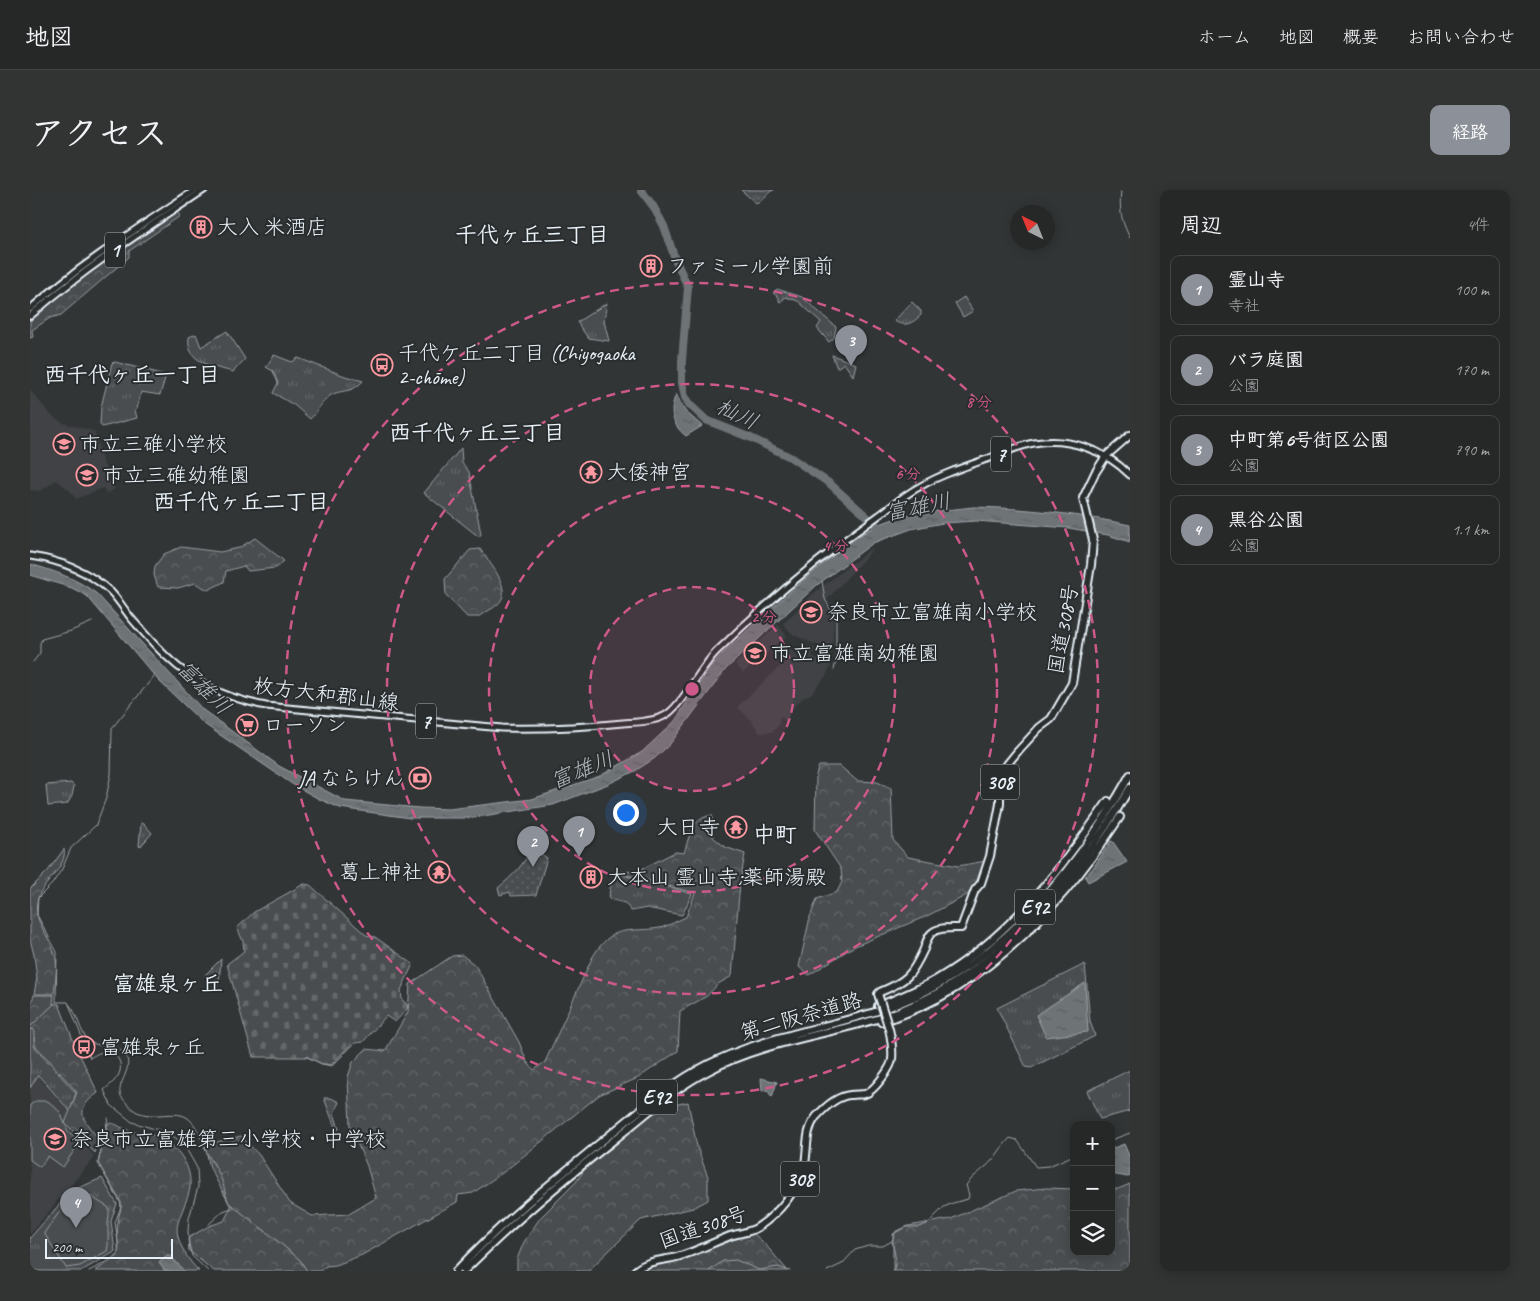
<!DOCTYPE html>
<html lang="ja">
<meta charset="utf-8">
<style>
:root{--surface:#262828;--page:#323434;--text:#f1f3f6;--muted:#a4a6a8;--line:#424445;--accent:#8c9099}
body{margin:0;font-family:Caveat,"Klee One",sans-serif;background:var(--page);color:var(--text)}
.controls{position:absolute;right:15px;bottom:15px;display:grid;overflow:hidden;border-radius:10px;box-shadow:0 2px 12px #0003}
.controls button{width:45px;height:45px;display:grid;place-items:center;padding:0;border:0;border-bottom:1px solid var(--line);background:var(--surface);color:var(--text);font:25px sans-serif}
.compass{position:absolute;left:980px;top:15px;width:45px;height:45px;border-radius:50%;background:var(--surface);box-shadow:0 2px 12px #0003;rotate:317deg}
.scale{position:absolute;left:15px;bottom:12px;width:128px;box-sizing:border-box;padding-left:5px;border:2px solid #e8f1f8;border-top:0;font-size:14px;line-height:18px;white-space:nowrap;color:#e8f1f8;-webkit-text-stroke:4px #2a2d2e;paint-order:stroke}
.you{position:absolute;left:595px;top:622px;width:18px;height:18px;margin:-12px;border:4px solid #fff;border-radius:50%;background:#1a73e8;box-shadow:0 0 0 8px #1a73e833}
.badge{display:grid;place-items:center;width:32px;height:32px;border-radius:50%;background:var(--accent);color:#fff;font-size:16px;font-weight:700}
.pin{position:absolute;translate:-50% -41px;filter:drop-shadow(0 1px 2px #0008)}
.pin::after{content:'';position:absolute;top:26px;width:18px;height:15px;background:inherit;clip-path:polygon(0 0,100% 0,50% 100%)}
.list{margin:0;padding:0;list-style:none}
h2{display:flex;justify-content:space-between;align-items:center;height:65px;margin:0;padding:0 20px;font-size:21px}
h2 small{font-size:16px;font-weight:400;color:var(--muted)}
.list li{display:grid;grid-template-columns:32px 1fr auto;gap:15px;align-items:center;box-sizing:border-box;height:70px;margin:0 10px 10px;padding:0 10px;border:1px solid var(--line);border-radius:10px}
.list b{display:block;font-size:19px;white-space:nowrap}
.list p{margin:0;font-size:16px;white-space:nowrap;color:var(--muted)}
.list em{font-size:16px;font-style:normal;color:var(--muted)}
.icon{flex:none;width:28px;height:28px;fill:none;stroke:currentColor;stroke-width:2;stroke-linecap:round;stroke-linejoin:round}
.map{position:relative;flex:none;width:1100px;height:1081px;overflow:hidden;border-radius:10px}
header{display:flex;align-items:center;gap:30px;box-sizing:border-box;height:70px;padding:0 25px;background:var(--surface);border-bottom:1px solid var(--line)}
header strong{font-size:24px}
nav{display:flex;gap:28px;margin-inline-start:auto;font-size:18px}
.intro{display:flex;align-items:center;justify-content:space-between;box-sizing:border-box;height:120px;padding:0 30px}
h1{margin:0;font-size:35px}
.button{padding:12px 22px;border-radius:10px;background:var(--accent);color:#fff;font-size:18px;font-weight:700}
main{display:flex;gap:30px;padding:0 30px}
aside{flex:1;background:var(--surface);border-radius:10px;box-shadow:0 2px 12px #0003}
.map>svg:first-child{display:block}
.built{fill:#3f4244}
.grass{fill:url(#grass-tufts);stroke:#989fa4}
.forest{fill:url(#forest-crowns);stroke:#989fa4}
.cemetery{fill:url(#cemetery-stones);stroke:#989fa4}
.garden{fill:url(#garden-dots);stroke:#989fa4}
.pitch{fill:#494d4f;stroke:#989fa4}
.water{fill:url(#water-ripples);stroke:#9fa5aa}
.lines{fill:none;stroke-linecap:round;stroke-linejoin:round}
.stream{stroke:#9fa5aa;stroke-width:1}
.river{stroke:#6e7376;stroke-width:8}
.major-casing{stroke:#e8f1f8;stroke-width:9}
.highway-casing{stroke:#e8f1f8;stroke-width:10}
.major{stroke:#2a2d2e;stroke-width:5}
.highway{stroke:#2a2d2e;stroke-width:6}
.highway-bridge-casing{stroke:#e8f1f8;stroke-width:10;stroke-linecap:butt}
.highway-bridge{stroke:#2a2d2e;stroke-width:6}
.ring{fill:none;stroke:#cd598a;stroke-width:2.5;stroke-dasharray:9 6}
.labels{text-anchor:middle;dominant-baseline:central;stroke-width:4;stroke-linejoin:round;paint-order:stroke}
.shield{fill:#2a2d2e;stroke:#afb6bb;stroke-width:1}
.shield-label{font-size:20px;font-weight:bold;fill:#e8f1f8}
.poi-label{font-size:21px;fill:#e8f1f8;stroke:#2a2d2e;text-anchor:start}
.street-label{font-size:21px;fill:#e8f1f8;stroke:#2a2d2e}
.neighbourhood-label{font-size:22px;font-weight:bold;fill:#e8f1f8;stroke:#2a2d2e}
.water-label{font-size:22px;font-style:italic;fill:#b1b8be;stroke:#2a2d2e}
.centre{fill:#cd598a;stroke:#2a2d2e;stroke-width:2.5}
.ring-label{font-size:15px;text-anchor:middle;font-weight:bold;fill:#cd598a;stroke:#2a2d2e;stroke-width:4;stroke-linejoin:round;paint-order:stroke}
</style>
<header>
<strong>地図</strong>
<nav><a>ホーム</a><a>地図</a><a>概要</a><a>お問い合わせ</a></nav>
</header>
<div class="intro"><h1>アクセス</h1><a class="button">経路</a></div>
<main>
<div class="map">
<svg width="1100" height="1081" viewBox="0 0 1100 1081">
<defs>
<pattern id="grass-tufts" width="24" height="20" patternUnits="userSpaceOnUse" patternTransform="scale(1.25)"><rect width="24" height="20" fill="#494d4f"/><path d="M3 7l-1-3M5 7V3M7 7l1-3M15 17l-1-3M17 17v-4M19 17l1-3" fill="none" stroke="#636769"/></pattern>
<pattern id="forest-crowns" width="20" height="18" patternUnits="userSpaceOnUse" patternTransform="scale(1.25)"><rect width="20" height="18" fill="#494d4f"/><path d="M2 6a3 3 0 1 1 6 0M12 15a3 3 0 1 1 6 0" fill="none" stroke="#636769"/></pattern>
<pattern id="cemetery-stones" width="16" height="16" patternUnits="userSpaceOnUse" patternTransform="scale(1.25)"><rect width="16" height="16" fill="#494d4f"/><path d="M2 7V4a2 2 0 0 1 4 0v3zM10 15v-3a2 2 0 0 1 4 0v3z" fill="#636769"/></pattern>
<pattern id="garden-dots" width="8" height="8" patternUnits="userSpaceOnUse" patternTransform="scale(1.25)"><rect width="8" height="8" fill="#494d4f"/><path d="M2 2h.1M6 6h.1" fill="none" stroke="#636769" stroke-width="1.8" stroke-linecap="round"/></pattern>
<pattern id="water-ripples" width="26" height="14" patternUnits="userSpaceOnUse" patternTransform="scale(1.25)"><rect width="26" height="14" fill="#6e7376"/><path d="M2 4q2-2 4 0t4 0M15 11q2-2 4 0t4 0" fill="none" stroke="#5a5e60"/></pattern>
</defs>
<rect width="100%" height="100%" fill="#323536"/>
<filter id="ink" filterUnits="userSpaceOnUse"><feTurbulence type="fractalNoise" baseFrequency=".02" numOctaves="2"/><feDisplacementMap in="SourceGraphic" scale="10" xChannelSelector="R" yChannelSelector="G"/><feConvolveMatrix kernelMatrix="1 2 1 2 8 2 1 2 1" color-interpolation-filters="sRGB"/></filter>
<g filter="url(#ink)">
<path class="built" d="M0,200l21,25 7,5 8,4 28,7 8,29 13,29 -9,5 -3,-6 -27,11 -6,-8 -14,-11 -15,11 -11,-1z
M841,359h2l-48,53 9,18 -2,32 -38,-17 -11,-11 32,-32z
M748,435l9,11 -44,37 -8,-9z
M782,457l4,2 -4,7 19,10 -5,10 -14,17 -9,5 -12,11 -4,14 -5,-6 -3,1v7l-7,7 -12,1 -9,-13 -14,-13 49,-46 3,-12 13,10z
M7,886l33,35 -5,12 29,33 -2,4 -62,74v-145z"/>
<path class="grass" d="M711,0h33l-3,1 -14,13z
M747,99l25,8 34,30 -2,11 -5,4 -12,-14 4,-6 -23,-21 -12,-4 -6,5 -1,-1v-4l-6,-4z
M934,107l9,14 -10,6 -8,-14z
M882,112l9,9v4c-9,9 -16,12 -27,6z
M577,113l-3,18 5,20 -21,-3 -11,-16z
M197,141l18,28 -12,13c-18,-5 -48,-9 -44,-35l7,-3 5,13z
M244,165l18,7 6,-4 47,18 18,5c-11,12 -17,8 -30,13 -9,4 -16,18 -23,25l-16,-14 -21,-12 5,-10 -5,-12 -7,-4z
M802,165l24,9 -3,12 -9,-13 -7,5z
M85,172l51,13 -6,20 -19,-3 -4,17 -2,1 2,8 -35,9 -2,-3 1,-17 11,-44z
M431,258l1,15 7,9 12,62 -2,3 -55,-44z
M41,593l3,3 -2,10 -5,8 -19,2 -2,-21z
M111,633l3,1 8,9 -12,14 -1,-1z
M587,683l28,9h6l41,12 -10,21 -35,-7 -16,3 -6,-8 -16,-4 1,-11z
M191,769l-2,25 -2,1 -12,-10z
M1055,774l5,57 5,15 -64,32 -5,-1 -29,-59z
M0,839l4,1v16l42,47 -6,18 -32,-36 -8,13z
M1100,880v41l-30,8 -13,-28z
M294,908h7l8,4 -5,11 5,16 -3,1z
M72,988l15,26 -6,17 4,30 -2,2 -32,18h-51v-33l41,-47z"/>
<path class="forest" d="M147,22l3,4 -51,35v6l-68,58 -11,3 -18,12 1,7 -3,1v-17c47,-41 96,-75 147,-109z
M225,348l29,23 -8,7 -28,3 -4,-5 -18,5 -2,11 -16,8 -13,-7 -17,5 -20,-1 -4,-12 1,-9 9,-12 17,-7 39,5 19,-4z
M450,359c9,13 34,41 18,55 -6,6 -14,8 -20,13h-11l-21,-22 -1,-16 25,-29z
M789,576h21l17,15 20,1 14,6 2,52 15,17 50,9 33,-6 -4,18 -7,10 -51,27 -76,32 -44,28 -10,-8 11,-50 7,-18 20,-7 5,-10 -1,-13 -26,-39 1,-55z
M682,625l1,22 12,10 20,7 -5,29 -8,93 -14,8 -11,12 -27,15 -2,40 -40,27 -39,17 -94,76 -32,22 -15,2 -1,7 -95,53 -26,10 -10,1 -6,5h-106l-25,-20 -1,-13 21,-12 15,-5 7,-14 -21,-39 -5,-23 36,-9 18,19 31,48 22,13 37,-2 27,-16 -9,-32 -17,-40 -2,-49 5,-15 13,-13 19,2 23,-39 2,-28 42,-28 10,-1 13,10 44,77 8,20 7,8 11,-8 47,-104c21,-35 34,-25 68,-30 9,-2 18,-8 26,-11l9,-24 -79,-21 22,-1 37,-19 9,1c6,-18 7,-34 28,-38z
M34,659c4,19 -25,36 -27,53 -4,19 12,33 17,50 5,12 1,29 0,42h-20l3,-16 -3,-23 -4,-16v-50l18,-18z
M4,805h20l-1,9h6l16,41 23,48c-25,17 -15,27 1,46l-4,14 -30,-30 12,-31 -42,-47 -1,-15 -4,-1v-23z
M658,912l9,45 11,30v23l-15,8 -52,12 -48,46 -4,5h-72v-12l7,-17 16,-24 36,-36 15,-22 52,-41 26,-13z
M78,933c11,1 9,3 17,6 8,4 18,4 27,6 22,6 40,28 38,52 -1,12 -14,33 -13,44 1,13 12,31 22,40h-104l23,-15c1,-11 -2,-23 0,-33 0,-8 4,-13 3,-21l-23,-39z
M1100,994v87h-237v-37l15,-8 43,-7 65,-28 30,-3 28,1v63h37v-63h7z
M722,1042l12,11 24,28h-148l60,-26z"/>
<path class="cemetery" d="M274,694l6,1 56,50 9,2 38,27 -12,26 1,10 6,5 -1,4 -12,13 -9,-6 -23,26 -8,1 -23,23 -10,-2 -15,-7h-54l-26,-93 17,-13 -1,-10 -6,-13 17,-16z"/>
<path class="garden" d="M501,657l16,11 -11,37 -25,1 -1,-4 -10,3 -2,-7c14,-12 27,-23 33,-41z"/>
<path class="pitch" d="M6,911h12l12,11 8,19 12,11 -17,25 -15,-11 -8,11 -10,-7v-55z
M57,1004l22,14c1,8 -2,14 -1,22 0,8 1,13 -1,21l-27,15 -14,2 -22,-35 25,-34z"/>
<path class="water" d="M646,204l9,17 17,15 -16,10c-15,-12 -17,-25 -10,-42z
M943,317c53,1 105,7 157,18v17l-22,-7 -39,-7 -93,-7 -33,2 -32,6 -38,14 -56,42 -91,84 -56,75 -15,14 -20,13 -27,13 -55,21 -83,13h-60l-70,-10 -21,-9 -27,-15 -88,-60 -46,-44 -71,-84 -15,-8 -42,-13v-11c24,7 46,14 67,30l106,116 76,56 66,35 75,7 29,1 83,-10 68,-23 42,-24 32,-30 37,-56 13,-14c34,-31 69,-64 105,-93 16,-13 32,-26 51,-35 28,-12 62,-13 93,-17z
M1081,651l2,1 14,20 -39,20 -3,-5 8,-9z
M1055,793l3,49 -42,5 -10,-22z
M731,888l16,4 -5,15 -5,-7 -5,1z
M1094,954l6,14v18l-2,1 -17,-3v-25z
M139,1064l15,17h-19l-6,-8z"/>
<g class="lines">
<path class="stream" d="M1091,0c-2,21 0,30 9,48
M792,391l3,18 11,21v40l-2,10
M3,472l7,-9v-10l2,-4 29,-8 21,-9
M125,485l-43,53 -1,46 -5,24 -10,27 -25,23 -9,21 -10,15 -14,14 -1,17 20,37 -1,50h12l22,56c3,-2 8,-5 12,-6 14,-2 23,11 16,24 -3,5 -9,10 -14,14l7,15 21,17 36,11 15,10 14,25 1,19 -9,31 -1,13 1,13 3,12 16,15
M39,814c9,9 11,30 20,37 11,8 30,2 37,15 8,15 -14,31 -3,43 4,4 8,10 14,13 17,8 39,-3 51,6 10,8 13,22 18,33 5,10 13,20 16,30 3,8 3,15 7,22l44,34 27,23 7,11
M0,837l25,-24
M276,866l16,8 9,1 20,-21
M1081,950l19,-7
M179,1034l14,-13 9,-3
M59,1081c9,-5 27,-11 30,-22l-4,-27 6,-15 -1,-5 -22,-39 10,-45
M679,1081l14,-10 13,-1 23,10 19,-3 12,4
M797,1081l15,-7 13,-14 13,-4h15l9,-5
M863,1081c5,-11 1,-19 -1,-30l4,-10 11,-4h12l8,-3 17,-17 9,-4 15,-4 1,-4 -3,-10c8,-11 21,-17 29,-28 5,-7 9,-13 15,-19l7,2 19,27 13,-1 25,-11"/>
<path class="river" d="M611,0l12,16 11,20 11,33 13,28 -6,73v23l3,14 4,7 17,16 45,18 39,19 39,26 54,48"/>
<g class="major-casing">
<path id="major" d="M0,119c51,-45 108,-81 165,-119
M0,126c54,-47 114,-86 174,-126
M0,366c28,4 58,15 80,35 8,8 14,18 21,27 12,14 23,27 36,39 27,26 62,42 99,49l236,22c41,1 81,-1 121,-5 13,-1 29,-1 41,-7 16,-7 37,-49 52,-64 50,-49 104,-95 162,-136 14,-10 27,-22 43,-30 21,-12 43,-19 66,-27 15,-6 31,-13 47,-16 35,-6 71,7 96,32"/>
</g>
<g class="highway-casing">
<path id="highway" d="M849,807l-1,-3 2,-2c27,-11 32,-17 44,-43 2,-6 4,-14 9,-17 7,-5 19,-4 28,-4l14,-38 6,-7 9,-27 10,-52v-31l18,-22 21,-23 12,-9 21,-36 19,-118 2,-25 -10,-42 12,-25 11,-17 24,-21
M848,816c20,-8 40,-16 59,-27 73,-42 124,-110 171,-178
M851,832c103,-31 182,-118 239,-205
M426,1081c44,-47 95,-88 145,-129 35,-28 68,-58 108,-78 54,-27 112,-35 169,-53 113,-35 196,-136 252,-236
M434,1081c47,-47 98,-90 150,-131 31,-25 60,-52 96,-70 53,-28 113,-34 170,-52 111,-36 193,-133 250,-230
M605,1081c12,-11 26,-10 42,-14 18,-5 35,-14 53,-21 9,-3 19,-3 28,-9 20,-13 42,-39 47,-63 3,-17 0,-33 11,-47 9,-10 21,-21 34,-22 5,-1 10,0 15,-1 9,-3 27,-27 27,-35 1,-8 -1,-23 -3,-30"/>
</g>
<use href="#major" class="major"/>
<use href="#highway" class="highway"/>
<g class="highway-bridge-casing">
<path id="highway-bridge" d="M849,807l10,32"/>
</g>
<use href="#highway-bridge" class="highway-bridge"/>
</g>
</g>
<circle cx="662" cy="499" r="102" fill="#cd598a" fill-opacity=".12"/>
<g class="ring">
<circle cx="662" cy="499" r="102"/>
<circle cx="662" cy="499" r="203"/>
<circle cx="662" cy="499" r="305"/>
<circle cx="662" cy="499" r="406"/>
</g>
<defs>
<g id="building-ring" transform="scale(1.125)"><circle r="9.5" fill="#2a2d2e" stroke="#ff9aa2" stroke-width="1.5"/><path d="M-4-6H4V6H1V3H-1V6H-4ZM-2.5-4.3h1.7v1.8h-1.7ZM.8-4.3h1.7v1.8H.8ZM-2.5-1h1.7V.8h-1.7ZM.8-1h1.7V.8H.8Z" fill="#ff9aa2"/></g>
<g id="bus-ring" transform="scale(1.125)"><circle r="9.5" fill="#2a2d2e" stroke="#ff9aa2" stroke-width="1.5"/><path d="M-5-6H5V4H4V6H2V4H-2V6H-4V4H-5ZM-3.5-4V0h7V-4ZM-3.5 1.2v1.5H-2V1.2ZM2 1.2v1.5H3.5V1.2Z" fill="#ff9aa2"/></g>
<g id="school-ring" transform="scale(1.125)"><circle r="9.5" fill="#2a2d2e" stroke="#ff9aa2" stroke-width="1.5"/><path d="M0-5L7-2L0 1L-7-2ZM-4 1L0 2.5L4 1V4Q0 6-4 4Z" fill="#ff9aa2"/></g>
<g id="temple-ring" transform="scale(1.125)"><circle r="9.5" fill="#2a2d2e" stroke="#ff9aa2" stroke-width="1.5"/><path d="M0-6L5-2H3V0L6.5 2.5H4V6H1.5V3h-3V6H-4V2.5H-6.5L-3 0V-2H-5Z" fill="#ff9aa2"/></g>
<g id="supermarket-ring" transform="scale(1.125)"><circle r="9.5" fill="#2a2d2e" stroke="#ff9aa2" stroke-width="1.5"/><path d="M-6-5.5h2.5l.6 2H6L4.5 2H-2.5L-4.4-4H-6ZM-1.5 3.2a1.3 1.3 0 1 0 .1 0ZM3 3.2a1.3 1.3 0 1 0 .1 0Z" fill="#ff9aa2"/></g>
<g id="bank-ring" transform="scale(1.125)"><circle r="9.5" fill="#2a2d2e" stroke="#ff9aa2" stroke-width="1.5"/><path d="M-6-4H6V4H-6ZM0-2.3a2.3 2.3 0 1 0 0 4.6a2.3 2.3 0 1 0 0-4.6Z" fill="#ff9aa2"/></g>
</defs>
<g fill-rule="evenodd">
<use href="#building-ring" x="171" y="37"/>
<use href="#building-ring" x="621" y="76"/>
<use href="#bus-ring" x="352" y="175"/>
<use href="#school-ring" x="34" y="254"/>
<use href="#temple-ring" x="561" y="282"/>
<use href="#school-ring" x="57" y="285"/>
<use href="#school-ring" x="781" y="422"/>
<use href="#school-ring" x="725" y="463"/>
<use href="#supermarket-ring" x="217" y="535"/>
<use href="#bank-ring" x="390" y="588"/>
<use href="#temple-ring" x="706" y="637"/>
<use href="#temple-ring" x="409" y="682"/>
<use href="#building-ring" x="561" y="687"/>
<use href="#bus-ring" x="54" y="857"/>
<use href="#school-ring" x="25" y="949"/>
</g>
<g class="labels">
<g class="shield">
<rect x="75" y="42.5" width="20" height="35" rx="4"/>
<rect x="961" y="246.5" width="20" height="35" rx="4"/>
<rect x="386" y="513.5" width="20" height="35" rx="4"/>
<rect x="951" y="574.5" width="38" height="35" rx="4"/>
<rect x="985" y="699.5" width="40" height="35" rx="4"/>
<rect x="607" y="889.5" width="40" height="35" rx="4"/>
<rect x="751" y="971.5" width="38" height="35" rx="4"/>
</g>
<g class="shield-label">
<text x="85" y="60">1</text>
<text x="971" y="264">7</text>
<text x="396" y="531">7</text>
<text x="970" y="592">308</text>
<text x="1005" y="717">E92</text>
<text x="627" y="907">E92</text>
<text x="770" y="989">308</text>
</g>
<g class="poi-label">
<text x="187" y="37">大入 米酒店</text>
<text x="637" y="76">ファミール学園前</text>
<text x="368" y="163">千代ケ丘二丁目 (Chiyogaoka<tspan x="368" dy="24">2-chōme)</tspan></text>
<text x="50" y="254">市立三碓小学校</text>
<text x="577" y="282">大倭神宮</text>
<text x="73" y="285">市立三碓幼稚園</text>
<text x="797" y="422">奈良市立富雄南小学校</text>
<text x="741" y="463">市立富雄南幼稚園</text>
<text x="233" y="535">ローソン</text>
<text x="374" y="588" text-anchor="end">JA ならけん</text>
<text x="690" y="637" text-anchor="end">大日寺</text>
<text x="393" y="682" text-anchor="end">葛上神社</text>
<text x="577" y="687">大本山 霊山寺;薬師湯殿</text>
<text x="70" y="857">富雄泉ヶ丘</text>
<text x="41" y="949">奈良市立富雄第三小学校・中学校</text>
</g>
<g class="street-label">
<text transform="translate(1033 439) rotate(-80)">国道308号</text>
<text transform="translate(296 504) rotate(7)">枚方大和郡山線</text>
<text transform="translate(771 826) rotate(-16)">第二阪奈道路</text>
<text transform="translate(673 1037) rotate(-19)">国道308号</text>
</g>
<g class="neighbourhood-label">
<text x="502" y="45">千代ヶ丘三丁目</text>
<text x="102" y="185">西千代ヶ丘一丁目</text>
<text x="447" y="243">西千代ヶ丘三丁目</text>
<text x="211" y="312">西千代ヶ丘二丁目</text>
<text x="745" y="645">中町</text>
<text x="138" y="794">富雄泉ヶ丘</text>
</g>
<g class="water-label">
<text transform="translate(707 224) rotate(26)">杣川</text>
<text transform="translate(888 317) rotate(-11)">富雄川</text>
<text transform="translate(174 498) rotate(45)">富雄川</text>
<text transform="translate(552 580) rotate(-22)">富雄川</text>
</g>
</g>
<circle cx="662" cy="499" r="8" class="centre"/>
<g class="ring-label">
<text x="949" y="217">8 分</text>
<text x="878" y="289">6 分</text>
<text x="806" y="361">4 分</text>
<text x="734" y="432">2 分</text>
</g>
</svg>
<div class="controls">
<button>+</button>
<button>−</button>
<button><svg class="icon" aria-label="layers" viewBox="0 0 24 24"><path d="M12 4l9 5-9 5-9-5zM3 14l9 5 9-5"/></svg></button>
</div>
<svg class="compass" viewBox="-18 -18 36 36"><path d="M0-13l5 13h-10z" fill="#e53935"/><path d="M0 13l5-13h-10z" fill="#a4a6a8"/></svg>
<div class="scale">200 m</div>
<div class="you"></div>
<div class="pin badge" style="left:549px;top:667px">1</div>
<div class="pin badge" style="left:503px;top:677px">2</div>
<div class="pin badge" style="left:821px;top:176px">3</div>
<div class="pin badge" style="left:46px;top:1038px">4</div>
</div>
<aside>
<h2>周辺<small>4件</small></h2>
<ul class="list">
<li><span class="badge">1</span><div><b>霊山寺</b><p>寺社</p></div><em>100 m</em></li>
<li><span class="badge">2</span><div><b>バラ庭園</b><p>公園</p></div><em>170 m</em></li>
<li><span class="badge">3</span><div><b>中町第6号街区公園</b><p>公園</p></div><em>790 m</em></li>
<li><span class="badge">4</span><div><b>黒谷公園</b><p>公園</p></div><em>1.1 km</em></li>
</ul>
</aside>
</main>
